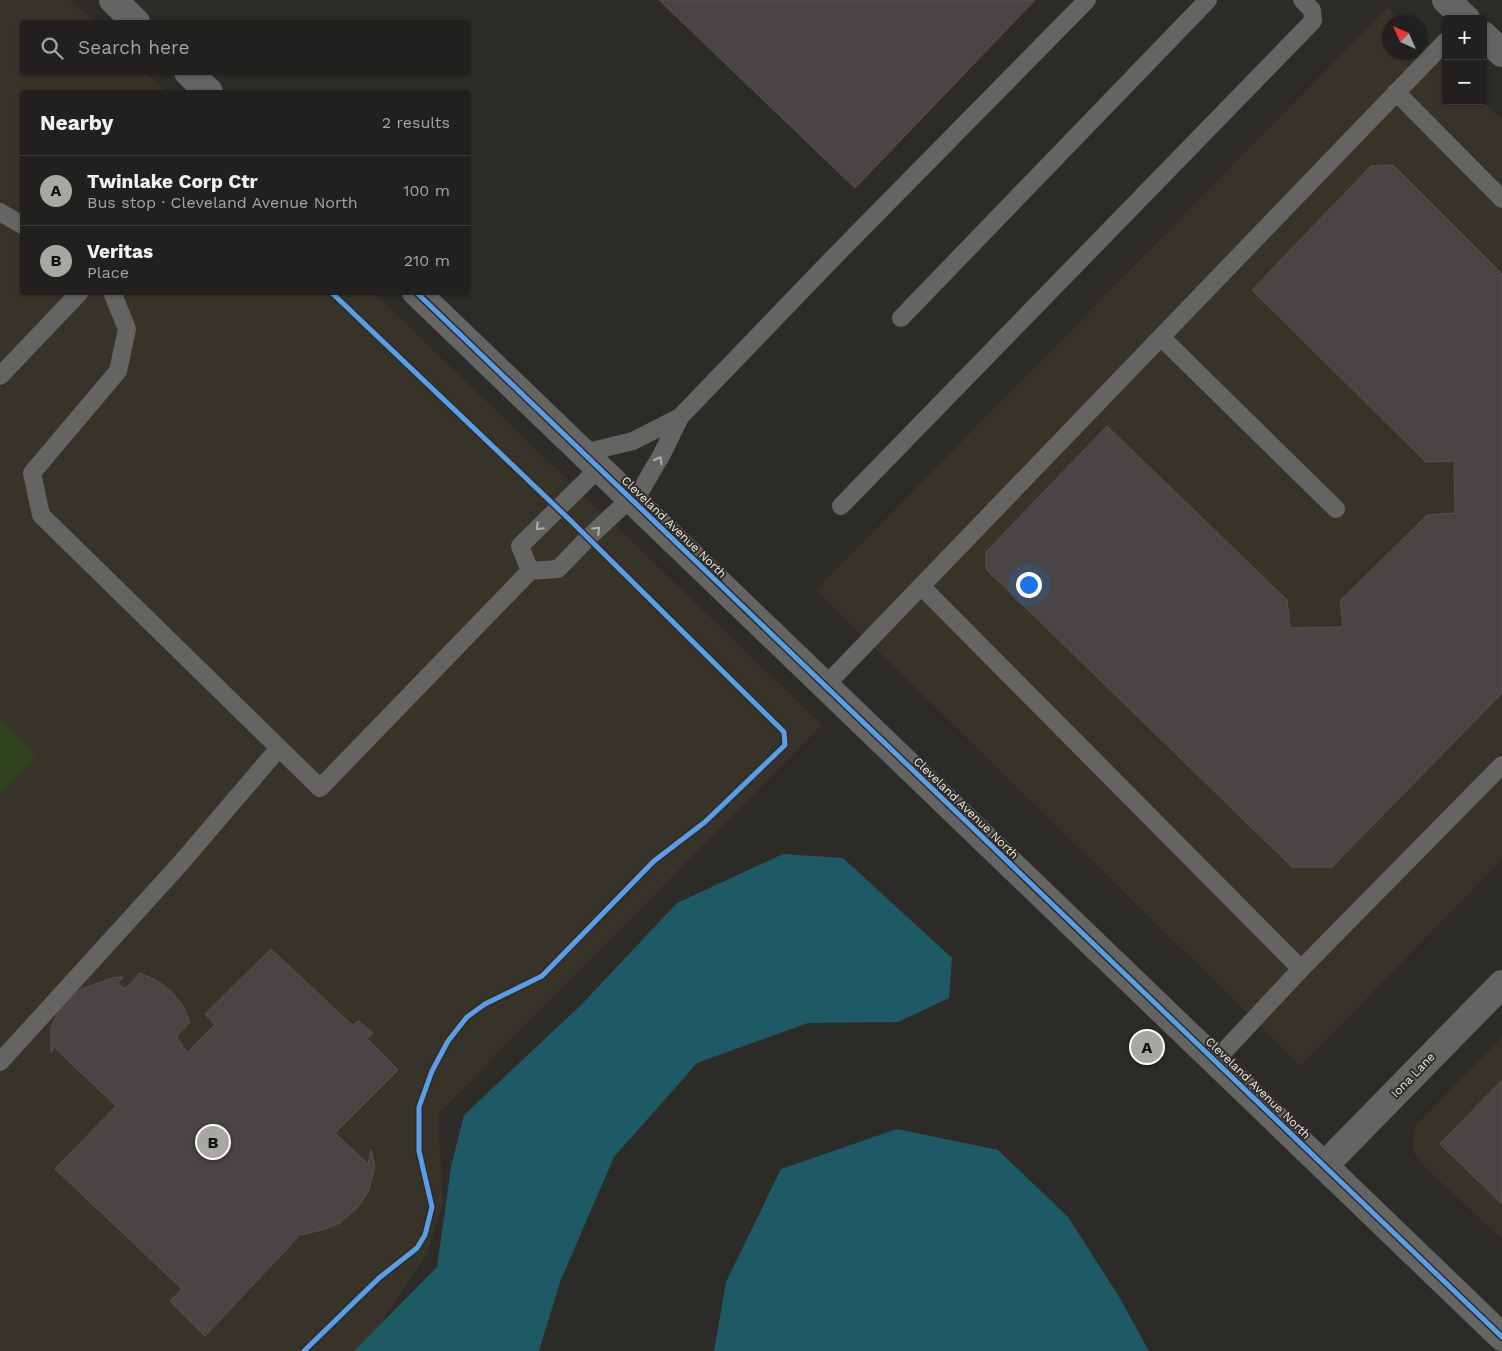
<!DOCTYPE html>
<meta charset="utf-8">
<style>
:root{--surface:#22201e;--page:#2e2d2b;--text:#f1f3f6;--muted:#a2a3a4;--line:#3f3e3c;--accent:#a9a7a4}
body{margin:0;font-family:"Work Sans",sans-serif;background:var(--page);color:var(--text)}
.controls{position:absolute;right:15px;top:15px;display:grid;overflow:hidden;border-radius:5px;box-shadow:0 1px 4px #0004}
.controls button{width:45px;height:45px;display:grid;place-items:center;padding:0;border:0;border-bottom:1px solid var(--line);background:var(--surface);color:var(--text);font:25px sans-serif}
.compass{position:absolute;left:1382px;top:15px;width:45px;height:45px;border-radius:50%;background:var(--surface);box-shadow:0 1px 4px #0004;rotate:315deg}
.you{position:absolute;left:1028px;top:584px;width:18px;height:18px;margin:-12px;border:4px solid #fff;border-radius:50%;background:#1a73e8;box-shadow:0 0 0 8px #1a73e833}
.badge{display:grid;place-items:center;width:32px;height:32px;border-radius:50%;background:var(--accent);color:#111;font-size:16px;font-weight:700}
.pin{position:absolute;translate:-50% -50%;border:2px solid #fff;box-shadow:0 1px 5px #0006}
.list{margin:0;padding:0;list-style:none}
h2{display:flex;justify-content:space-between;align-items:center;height:65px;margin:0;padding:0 20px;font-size:21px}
h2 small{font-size:16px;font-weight:400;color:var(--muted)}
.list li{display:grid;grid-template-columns:32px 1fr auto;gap:15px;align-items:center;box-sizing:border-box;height:70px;padding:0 20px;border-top:1px solid var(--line)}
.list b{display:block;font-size:19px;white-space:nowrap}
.list p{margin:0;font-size:16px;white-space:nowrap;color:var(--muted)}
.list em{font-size:16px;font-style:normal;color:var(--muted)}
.icon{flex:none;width:28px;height:28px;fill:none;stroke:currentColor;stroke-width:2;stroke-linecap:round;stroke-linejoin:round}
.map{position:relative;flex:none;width:1502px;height:1351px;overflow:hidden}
.search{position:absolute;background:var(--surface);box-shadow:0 1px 4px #0004;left:20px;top:20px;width:450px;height:55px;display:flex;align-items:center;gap:12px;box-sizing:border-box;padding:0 18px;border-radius:5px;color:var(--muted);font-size:19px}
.panel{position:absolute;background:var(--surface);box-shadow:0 1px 4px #0004;left:20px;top:90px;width:450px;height:205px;border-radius:5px}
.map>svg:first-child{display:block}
.built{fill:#383328}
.green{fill:#2e421e}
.water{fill:#1d5a66}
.building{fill:#484544;stroke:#555250}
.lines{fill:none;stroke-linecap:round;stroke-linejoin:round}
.service{stroke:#646462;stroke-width:18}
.minor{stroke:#646462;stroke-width:28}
.tertiary{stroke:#646462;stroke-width:28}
.cycleway-casing{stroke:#2f2c26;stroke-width:8}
.cycleway{stroke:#5a9eea;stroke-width:5}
.oneway{stroke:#afaeab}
.labels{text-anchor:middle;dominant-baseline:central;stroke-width:4;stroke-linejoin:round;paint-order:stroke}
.street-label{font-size:12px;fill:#eceae6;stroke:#2f2c26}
</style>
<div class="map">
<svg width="1502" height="1351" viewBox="0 0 1502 1351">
<rect width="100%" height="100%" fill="#2d2b28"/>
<path class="built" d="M0,0h71l23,22h-72v50l124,1 21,19h-145v200l352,1 448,432 -384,389 5,89 -16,51 -53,81 -16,16h-358z
M1387,8l16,14h-13v30h30v-13l26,25v37h37l19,18v740l-201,207 -485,-476z
M1502,1037v202l-75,-70 -14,-17 2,-26z"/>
<path class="green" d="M0,720l37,36 -37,38z"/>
<path class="water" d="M783,854l60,4 109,100 -3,40 -51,24 -90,1 -111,40 -83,94 -54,125 -21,69h-185l83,-84 14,-100 13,-52 118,-111 95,-101z
M897,1129l101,21 70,67 50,78 31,56h-435l12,-69 55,-113z"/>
<path class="building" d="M659,0h376l-180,188z
M1393,165l109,109v419l-170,174h-40l-306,-298v-17l121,-126 180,174 3,28 53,-1 -3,-26 87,-86 28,-2 -1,-52 -28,1 -174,-172 119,-124z
M271,949l81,76 7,-4 14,12 -6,6 31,31 -63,63 33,31 3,-14 4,17 -6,23 -11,17 -18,16 -18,7 -22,5 -95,101 -35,-35 12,-12 -127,-120 61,-63 -62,-59 -3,6v-26l11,-22 19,-16 32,-11 10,-1 -5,6 7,6 15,-16 18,8 13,10 12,15 7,16 -14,15 7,8 -1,2 6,5 27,-27 -10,-11z
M1502,1080v124l-62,-60z"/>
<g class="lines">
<path class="service" d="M1396,92l106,107
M0,212l22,13
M112,292l15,37 -9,42 -86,102 9,42 279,273 210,-217 28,-2 30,-31 43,-40
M901,318l307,-318
M1161,337l175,172
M0,376l80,-84
M680,417l156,-162 251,-255
M584,453l49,-12 47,-24 -18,37 -28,48
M841,506l472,-485 -1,-11 -10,-10
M530,571l-10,-25 79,-78
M921,586l380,383 -86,92
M825,686l621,-645
M1301,969l201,-204
M0,1062l180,-198 99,-116"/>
<path class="minor" d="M1446,0l20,19
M1483,35l19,18
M1324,1166l178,-182"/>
<path class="tertiary" d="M113,0l23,22
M188,72l21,20
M416,292l1086,1045"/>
<g class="cycleway-casing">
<path id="cycleway" d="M416,292l1086,1045
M304,1351l75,-73 38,-30 8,-13 7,-28 -13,-56v-44l13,-36 16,-30 19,-24 18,-13 57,-28 112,-115 51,-39 80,-77 -1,-13 -213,-211 -240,-229"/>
</g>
<use href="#cycleway" class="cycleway"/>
</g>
<defs><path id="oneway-chevron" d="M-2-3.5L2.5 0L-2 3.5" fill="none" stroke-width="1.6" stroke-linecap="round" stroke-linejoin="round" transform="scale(1.25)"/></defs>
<g class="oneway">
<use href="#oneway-chevron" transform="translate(659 460) rotate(-60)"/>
<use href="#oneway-chevron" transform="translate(539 527) rotate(135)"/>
<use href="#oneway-chevron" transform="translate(597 530) rotate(-43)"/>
</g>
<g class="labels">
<g class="street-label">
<text transform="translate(674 527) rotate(44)">Cleveland Avenue North</text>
<text transform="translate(966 808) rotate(44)">Cleveland Avenue North</text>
<text transform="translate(1413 1075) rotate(-46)">Iona Lane</text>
<text transform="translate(1258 1088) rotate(44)">Cleveland Avenue North</text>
</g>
</g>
</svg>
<div class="controls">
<button>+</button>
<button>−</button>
</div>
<svg class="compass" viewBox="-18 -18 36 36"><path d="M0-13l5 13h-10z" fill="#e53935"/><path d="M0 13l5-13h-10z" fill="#a2a3a4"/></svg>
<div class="you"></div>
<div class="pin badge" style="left:1147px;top:1047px">A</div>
<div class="pin badge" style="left:213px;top:1142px">B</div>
<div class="search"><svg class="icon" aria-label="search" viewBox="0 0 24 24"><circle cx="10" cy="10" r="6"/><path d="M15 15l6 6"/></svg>Search here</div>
<section class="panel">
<h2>Nearby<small>2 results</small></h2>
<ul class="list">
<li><span class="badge">A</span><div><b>Twinlake Corp Ctr</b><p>Bus stop · Cleveland Avenue North</p></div><em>100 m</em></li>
<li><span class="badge">B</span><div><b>Veritas</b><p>Place</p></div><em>210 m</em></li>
</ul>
</section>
</div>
